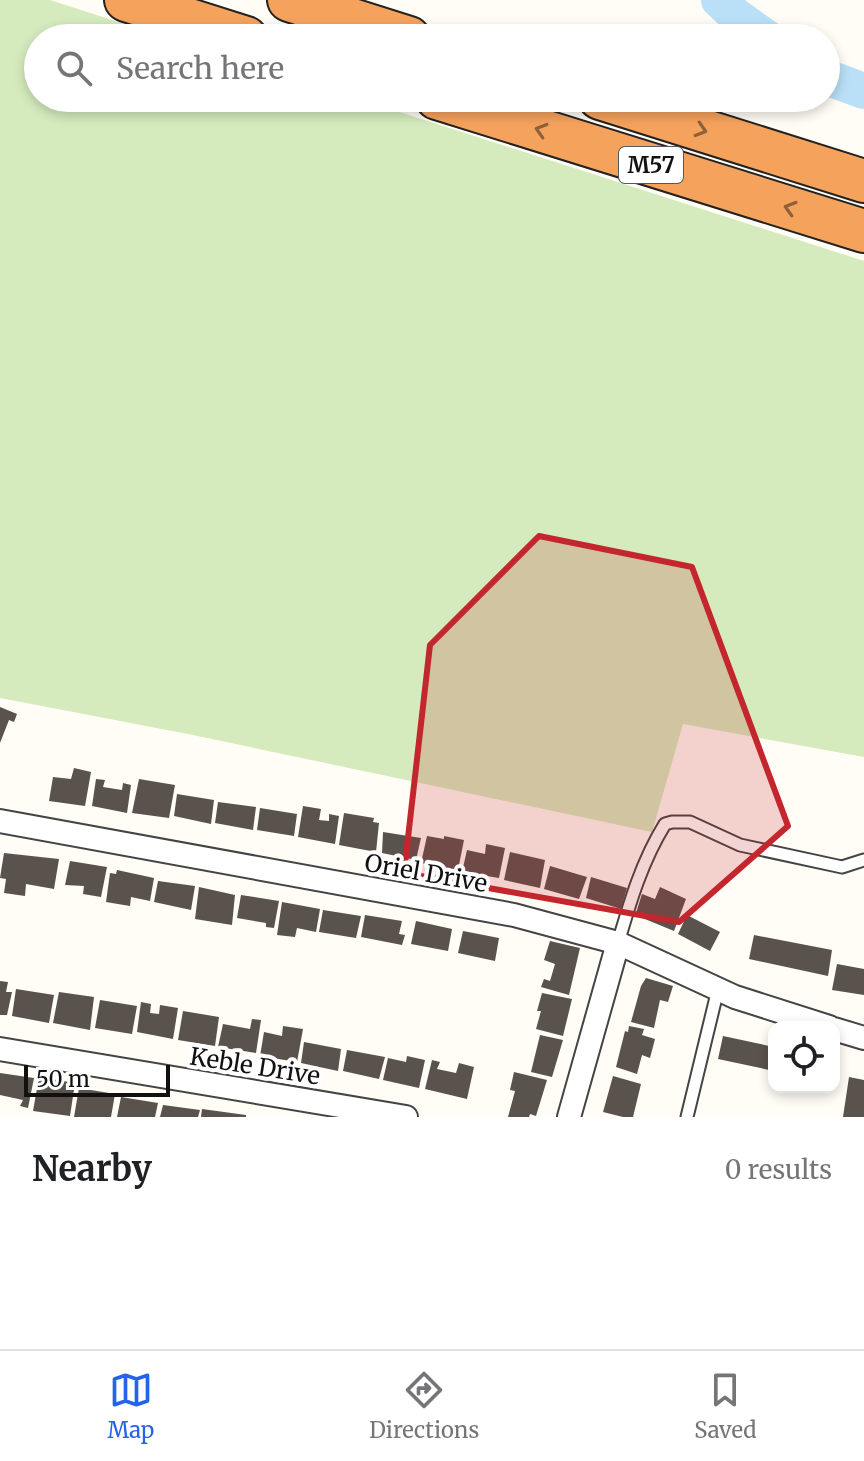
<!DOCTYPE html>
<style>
:root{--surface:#fff;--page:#f2f2f2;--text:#202124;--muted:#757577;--line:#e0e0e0;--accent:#2563eb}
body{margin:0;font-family:Merriweather,serif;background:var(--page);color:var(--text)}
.controls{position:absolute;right:24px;bottom:24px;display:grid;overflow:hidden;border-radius:16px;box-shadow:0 4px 12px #0003}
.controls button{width:72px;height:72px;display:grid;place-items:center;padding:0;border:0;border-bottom:2px solid var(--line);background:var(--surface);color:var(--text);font:40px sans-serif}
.scale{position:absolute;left:24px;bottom:20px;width:146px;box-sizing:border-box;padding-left:8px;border:4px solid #111;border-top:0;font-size:22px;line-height:28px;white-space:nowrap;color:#111;-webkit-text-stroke:6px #fff;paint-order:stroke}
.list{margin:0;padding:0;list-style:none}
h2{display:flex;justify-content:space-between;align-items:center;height:104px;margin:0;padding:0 32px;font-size:34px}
h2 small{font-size:26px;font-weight:400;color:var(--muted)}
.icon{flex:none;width:44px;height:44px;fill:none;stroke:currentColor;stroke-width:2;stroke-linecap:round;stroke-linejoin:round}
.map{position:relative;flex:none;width:864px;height:1117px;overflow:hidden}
.search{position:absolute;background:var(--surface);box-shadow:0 4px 12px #0003;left:24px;right:24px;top:24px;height:88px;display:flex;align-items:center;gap:20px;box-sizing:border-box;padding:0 28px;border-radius:44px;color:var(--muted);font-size:30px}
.sheet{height:232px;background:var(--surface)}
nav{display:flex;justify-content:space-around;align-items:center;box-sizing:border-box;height:112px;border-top:2px solid var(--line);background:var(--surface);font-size:22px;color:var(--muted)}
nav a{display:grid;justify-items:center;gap:4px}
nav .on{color:var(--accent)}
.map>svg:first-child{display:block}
.green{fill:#d5ebbd}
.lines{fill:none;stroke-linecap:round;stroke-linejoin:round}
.river{stroke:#b9e0f7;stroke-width:36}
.building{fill:#5a524d}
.service-casing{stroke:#444;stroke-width:15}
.minor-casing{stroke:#444;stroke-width:26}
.motorway-casing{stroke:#222;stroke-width:46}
.service{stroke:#fff;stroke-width:11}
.minor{stroke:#fff;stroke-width:22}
.motorway{stroke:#f5a25d;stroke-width:42}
.oneway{stroke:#8e613b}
.marked{fill:#c4262e;fill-opacity:0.2;stroke:#c4262e;stroke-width:6;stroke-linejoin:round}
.labels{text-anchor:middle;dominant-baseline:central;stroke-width:8;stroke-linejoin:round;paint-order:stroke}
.shield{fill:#fff;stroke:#585858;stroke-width:2}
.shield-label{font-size:22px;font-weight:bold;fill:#111}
.street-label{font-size:24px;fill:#111;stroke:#fff}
</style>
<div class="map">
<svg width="864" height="1117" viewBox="0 0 864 1117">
<rect width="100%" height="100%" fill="#fffdf5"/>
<path class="green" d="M0,0h50l118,38h-130v60h318l508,163v496l-181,-33 -31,108 -459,-97 -193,-37z"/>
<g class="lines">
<path class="river" d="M719,0l17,16 31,22
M826,77l38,14"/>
</g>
<path class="building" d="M0,707l17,7 -3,8 -5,-2 -9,23z
M74,768l17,4 -6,34 -36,-5 4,-24 18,2z
M96,779l9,1 -2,7 19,3 1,-7 8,2 -4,28 -35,-7z
M139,779l36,6 -6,33 -37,-5z
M177,794l37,6 -3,24 -37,-8z
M218,802l38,5 -3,23 -38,-7z
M303,806l18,3 -2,11 10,1v-7l10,2 -4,28 -37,-7z
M260,808l37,6 -3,22 -37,-6z
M344,813l30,5 -1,4 6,1 -3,29 -37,-7z
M383,832l38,6 -5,22 -34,-7z
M427,836l17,3v-3l20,4 -6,30 -37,-7z
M486,844l19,4 -6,30 -37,-6 5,-22 18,4z
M510,852l35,8 -5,28 -36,-8z
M4,853l55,6 -5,30 -28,-5 -1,12 -21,-3 2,-14 -6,-1z
M70,861l37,6 -6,30 -18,-3 1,-8 -19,-1z
M550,866l37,11 -8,22 -35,-10z
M117,870l37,8 -4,23 -19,-4 -1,9 -24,-4 4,-29 6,1z
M591,877l36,11 -6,21 -35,-11z
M158,881l37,5 -4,24 -37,-8z
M199,887l36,8 -3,30 -37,-6z
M660,887l26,12 -12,32 -34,-14 1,-2 -5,-2 6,-19 13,5z
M241,895l38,6 -5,27 -8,-1v-4l-29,-5z
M282,902l38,7 -4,23 -19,-4 -2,9 -18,-2z
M323,910l38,6 -5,22 -37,-6z
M365,915l37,6 -3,13 6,1 -3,10 -41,-8z
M687,915l33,17 -10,19 -32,-17z
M416,921l36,8 -4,22 -37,-7z
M463,931l36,7 -4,23 -37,-8z
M754,935l78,15 -4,26 -79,-17z
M550,941l30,7 -11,47 -28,-8 3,-8 6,2 5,-17 -11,-4z
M837,964l27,5v26l-32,-5z
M646,978l27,8 -5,16 -8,-2 -6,28 -23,-6 10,-36z
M0,981l8,1 -2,10h6l-5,23h-7z
M16,989l38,6 -5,28 -37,-7z
M59,992l35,5 -4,33 -37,-7z
M542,993l30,6 -9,37 -27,-7 5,-18h-4z
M100,1000l37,6 -5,28 -37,-6z
M141,1002l10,2 -1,9 9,1 1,-9 18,3 -5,31 -36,-7z
M183,1011l36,6 -4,29 -37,-6z
M252,1019l9,1 -5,33 -38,-6 5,-23 27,5z
M283,1026l20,3 -6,33 -37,-6 4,-24 18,4z
M629,1026l15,3 -2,6 13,4 -5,19 -8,-3 -5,19 -21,-7 9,-36 3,1z
M540,1035l23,5 -11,37 -21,-5z
M723,1036l51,11v24l-56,-12z
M304,1042l37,7 -3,22 -37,-8z
M347,1050l38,7 -6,22 -36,-8z
M407,1056l18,4 -6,28 -36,-8 5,-22 18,4z
M432,1060l8,2 -3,7 19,4 3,-10 15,4 -7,32 -42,-10z
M514,1072l33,8 -11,36 -6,-2 -1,3h-21l7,-26 -5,-1z
M0,1073l34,5 -6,30 -8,-2 3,-6 -23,-5z
M613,1076l28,8 -8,33h-10l-20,-5z
M39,1077l36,6 -5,33 -37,-5z
M849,1077l15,3v37h-21z
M79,1088l36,6 -4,23h-37z
M121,1097l37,6 -3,14h-38z
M163,1105l37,5 -2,7h-38z
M202,1109l44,6v2h-45z"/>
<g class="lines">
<g class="service-casing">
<path id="service" d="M618,943c12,-41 24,-82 47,-119l7,-2h18l50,23 102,22 22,-7
M687,1117l31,-128"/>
</g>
<g class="minor-casing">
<path id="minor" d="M0,821l514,94 104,28 117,54 94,30
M834,1029l30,9
M0,1049l406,68
M569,1117l49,-174"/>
</g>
<g class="motorway-casing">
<path id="motorway" d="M126,0l120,38
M289,0l120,38
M437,98l427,133
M600,98l264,83"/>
</g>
<use href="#service" class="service"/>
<use href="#minor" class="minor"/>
<use href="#motorway" class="motorway"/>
</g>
<defs><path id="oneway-chevron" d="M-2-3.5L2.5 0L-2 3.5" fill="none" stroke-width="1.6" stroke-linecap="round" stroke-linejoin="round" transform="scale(2)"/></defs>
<g class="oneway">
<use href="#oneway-chevron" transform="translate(541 130) rotate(-163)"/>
<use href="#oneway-chevron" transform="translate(701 130) rotate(17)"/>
<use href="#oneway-chevron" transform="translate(790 208) rotate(-163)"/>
</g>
<path class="marked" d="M539,536l153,31 96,259 -109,96 -275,-49 26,-228z"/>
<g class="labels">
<rect class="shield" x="619" y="147" width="64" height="36" rx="6"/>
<g class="shield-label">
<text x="651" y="165">M57</text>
</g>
<g class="street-label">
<text transform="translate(426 873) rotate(10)">Oriel Drive</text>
<text transform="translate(255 1066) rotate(9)">Keble Drive</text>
</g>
</g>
</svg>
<div class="controls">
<button><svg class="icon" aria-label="locate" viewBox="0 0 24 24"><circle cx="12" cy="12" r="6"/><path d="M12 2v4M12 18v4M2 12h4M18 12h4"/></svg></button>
</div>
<div class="scale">50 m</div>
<div class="search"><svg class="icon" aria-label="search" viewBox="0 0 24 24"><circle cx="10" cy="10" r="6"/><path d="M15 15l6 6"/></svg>Search here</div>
</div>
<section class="sheet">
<h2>Nearby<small>0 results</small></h2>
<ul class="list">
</ul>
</section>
<nav>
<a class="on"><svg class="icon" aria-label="map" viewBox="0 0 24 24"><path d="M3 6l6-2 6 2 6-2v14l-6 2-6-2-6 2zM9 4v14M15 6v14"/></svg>Map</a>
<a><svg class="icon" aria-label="directions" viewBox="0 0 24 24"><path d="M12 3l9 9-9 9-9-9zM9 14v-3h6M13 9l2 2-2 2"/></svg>Directions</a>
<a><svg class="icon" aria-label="saved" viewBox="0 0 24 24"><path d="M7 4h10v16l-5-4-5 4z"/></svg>Saved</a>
</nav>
